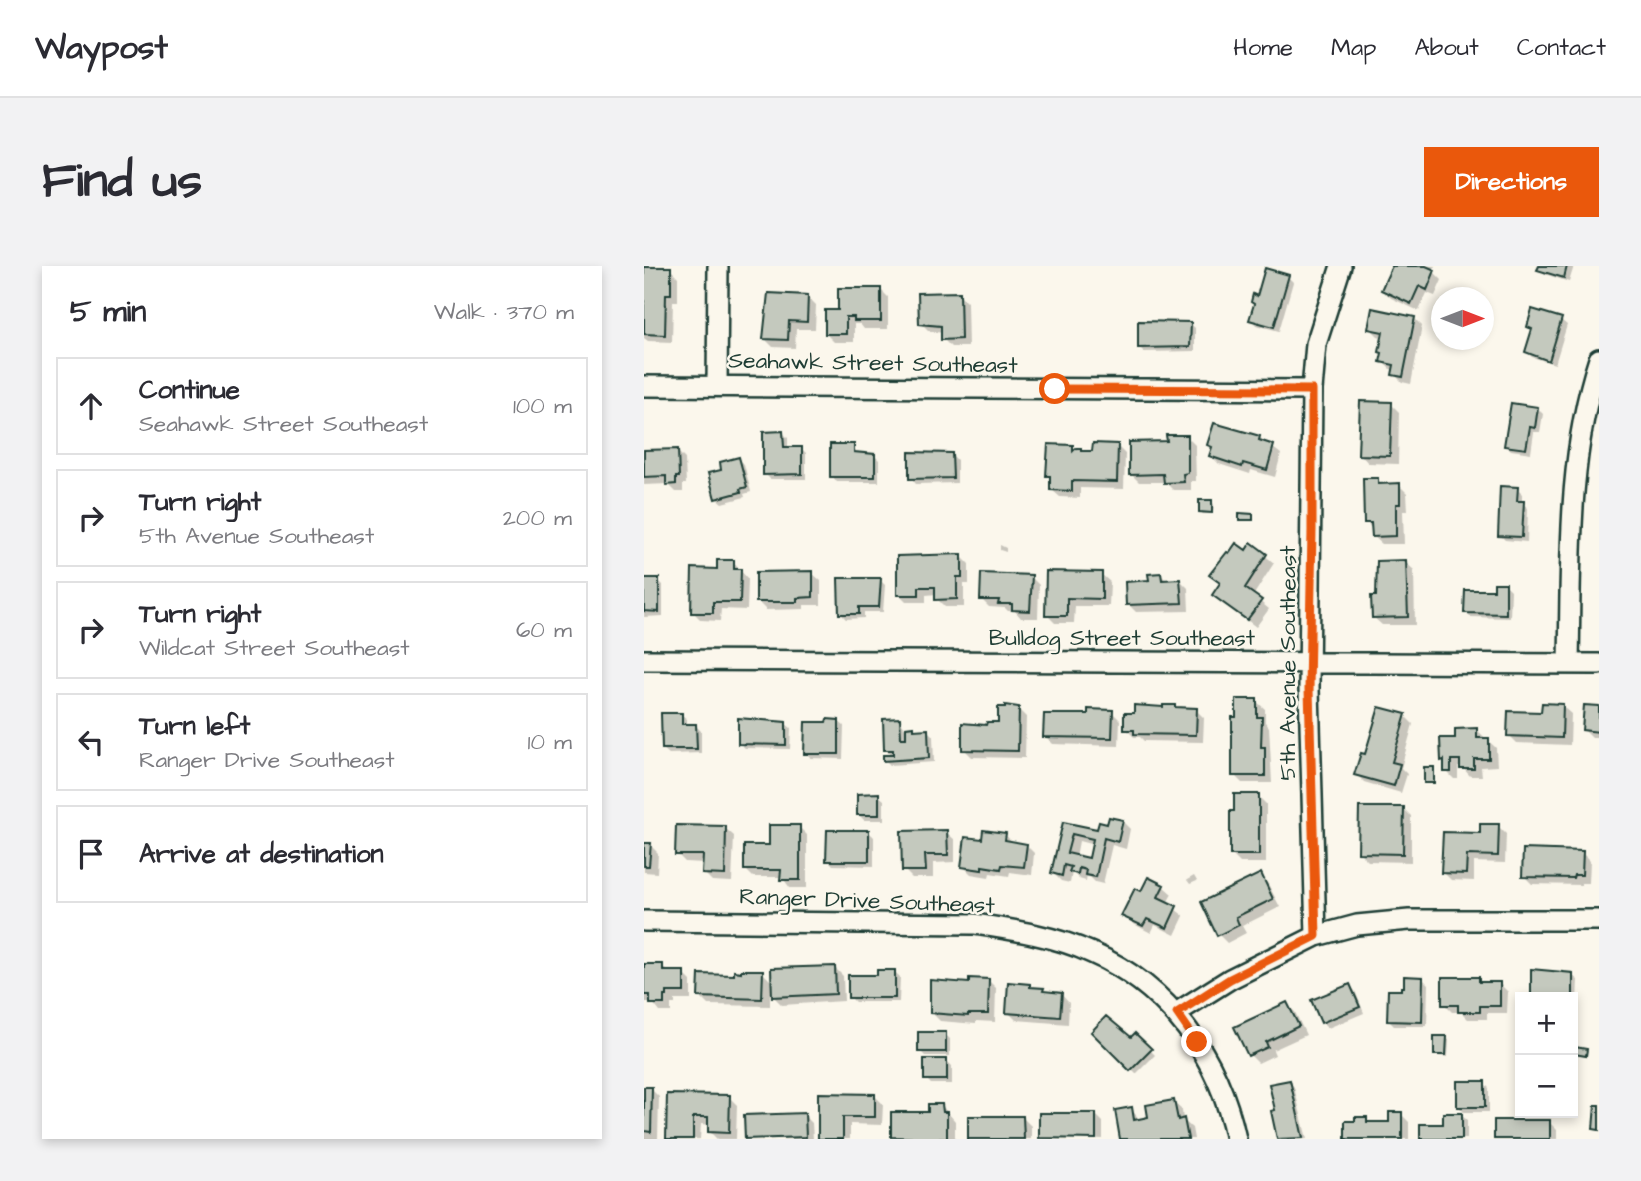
<!DOCTYPE html>
<meta charset="utf-8">
<style>
:root{--surface:#fff;--page:#f2f2f3;--text:#2b2b33;--muted:#7c7c81;--line:#e1e1e2;--accent:#ea580c}
body{margin:0;font-family:"Architects Daughter",sans-serif;background:var(--page);color:var(--text)}
.controls{position:absolute;right:21px;bottom:21px;display:grid;overflow:hidden;border-radius:0px;box-shadow:0 4px 10px #0003}
.controls button{width:63px;height:63px;display:grid;place-items:center;padding:0;border:0;border-bottom:2px solid var(--line);background:var(--surface);color:var(--text);font:35px sans-serif}
.compass{position:absolute;left:787px;top:21px;width:63px;height:63px;border-radius:50%;background:var(--surface);box-shadow:0 4px 10px #0003;rotate:90deg}
.stop{position:absolute;width:21px;height:21px;margin:-16px;border:5px solid #ea580c;border-radius:50%;background:#fff}
.stop.end{background:#ea580c;border-color:#fff;box-shadow:0 2px 7px #0008}
.list{margin:0;padding:0;list-style:none}
h2{display:flex;justify-content:space-between;align-items:center;height:91px;margin:0;padding:0 28px;font-size:30px}
h2 small{font-size:23px;font-weight:400;color:var(--muted)}
.list li{display:grid;grid-template-columns:46px 1fr auto;gap:21px;align-items:center;box-sizing:border-box;height:98px;margin:0 14px 14px;padding:0 14px;border:2px solid var(--line);border-radius:0px}
.list b{display:block;font-size:26px;white-space:nowrap}
.list p{margin:0;font-size:23px;white-space:nowrap;color:var(--muted)}
.list em{font-size:23px;font-style:normal;color:var(--muted)}
.icon{flex:none;width:38px;height:38px;fill:none;stroke:currentColor;stroke-width:2;stroke-linecap:round;stroke-linejoin:round}
.map{position:relative;flex:none;width:955px;height:873px;overflow:hidden;border-radius:0px}
header{display:flex;align-items:center;gap:42px;box-sizing:border-box;height:98px;padding:0 35px;background:var(--surface);border-bottom:2px solid var(--line)}
header strong{font-size:33px}
nav{display:flex;gap:38px;margin-inline-start:auto;font-size:24px}
.intro{display:flex;align-items:center;justify-content:space-between;box-sizing:border-box;height:168px;padding:0 42px}
h1{margin:0;font-size:49px}
.button{padding:18px 32px;border-radius:0px;background:var(--accent);color:#fff;font-size:24px;font-weight:700}
main{display:flex;gap:42px;padding:0 42px}
aside{flex:1;background:var(--surface);border-radius:0px;box-shadow:0 4px 10px #0003}
.map>svg:first-child{display:block}
.shadow{fill:#0003;fill-rule:evenodd}
.building{fill:#c4c9be;stroke:#1f3d34;stroke-width:2;fill-rule:evenodd}
.lines{fill:none;stroke-linecap:round;stroke-linejoin:round}
.minor-casing{stroke:#1f3d34;stroke-width:24}
.minor{stroke:#fbf7ec;stroke-width:19}
.route{stroke:#ea580c;stroke-width:9}
.labels{text-anchor:middle;dominant-baseline:central;stroke-width:5;stroke-linejoin:round;paint-order:stroke}
.street-label{font-size:23px;fill:#1f3d34;stroke:#fbf7ec}
</style>
<header>
<strong>Waypost</strong>
<nav><a>Home</a><a>Map</a><a>About</a><a>Contact</a></nav>
</header>
<div class="intro"><h1>Find us</h1><a class="button">Directions</a></div>
<main>
<aside>
<h2>5 min<small>Walk · 370 m</small></h2>
<ul class="list">
<li><svg class="icon" aria-label="ahead" viewBox="0 0 24 24"><path d="M12 20V5M6 11l6-6 6 6"/></svg><div><b>Continue</b><p>Seahawk Street Southeast</p></div><em>100 m</em></li>
<li><svg class="icon" aria-label="right" viewBox="0 0 24 24"><path d="M7 20v-9h11M14 6l5 5-5 5"/></svg><div><b>Turn right</b><p>5th Avenue Southeast</p></div><em>200 m</em></li>
<li><svg class="icon" aria-label="right" viewBox="0 0 24 24"><path d="M7 20v-9h11M14 6l5 5-5 5"/></svg><div><b>Turn right</b><p>Wildcat Street Southeast</p></div><em>60 m</em></li>
<li><svg class="icon" aria-label="left" viewBox="0 0 24 24"><path d="M17 20v-9H6M10 6l-5 5 5 5"/></svg><div><b>Turn left</b><p>Ranger Drive Southeast</p></div><em>10 m</em></li>
<li><svg class="icon" aria-label="arrive" viewBox="0 0 24 24"><path d="M6 21V4h12l-3 4 3 4H6"/></svg><div><b>Arrive at destination</b></div></li>
</ul>
</aside>
<div class="map">
<svg width="955" height="873" viewBox="0 0 955 873">
<rect width="100%" height="100%" fill="#fbf7ec"/>
<filter id="ink" filterUnits="userSpaceOnUse"><feTurbulence type="fractalNoise" baseFrequency=".0143" numOctaves="2"/><feDisplacementMap in="SourceGraphic" scale="14" xChannelSelector="R" yChannelSelector="G"/><feConvolveMatrix kernelMatrix="1 2 1 2 8 2 1 2 1" color-interpolation-filters="sRGB"/></filter>
<g filter="url(#ink)">
<path class="shadow" d="M749,0h42l-2,5 9,9 -7,16 -8,-3 -8,18 -28,-13 -8,-8z
M896,0h34l-5,16 -24,-8 -6,-5z
M0,2l26,1 8,8v24h-5l-1,41 -24,-1 -4,-3z
M644,11l5,5 -14,49 -23,-6 -5,-6z
M236,23l8,8v32h-24l-4,-5h-6v18h-20l-8,-8 14,-22z
M315,28l8,8 1,45h-17l-8,-8v-6l-14,-2 -8,-8z
M164,31l8,8 -1,24h-19l-1,19 -22,-1 -8,-8z
M889,45l28,9 6,5 -12,39 -23,-7 -5,-5 6,-21 -4,-5z
M770,52l8,8 -11,58 -9,-2 -8,-8 1,-4 -5,-1 -8,-8 2,-23 -6,-2 -8,-8z
M546,57l5,5v23l-51,1 -5,-5z
M747,138l8,8 -1,52 -30,-1 -8,-9z
M894,143l5,5 -3,18h-6l-3,21 -20,-3 -5,-5z
M139,167l5,5v11l13,-1 5,5v26h-36l-5,-5z
M543,171l8,8 1,36h-5v9h-18l-8,-8h-26l-8,-8 37,-31z
M616,172l21,16 -6,23 -24,-7 -1,4 -31,-10 -8,-8 2,-8 -4,-3z
M209,180l5,8 16,1 5,5v22h-42l-5,-6z
M473,180l8,8 -1,35 -44,-1v10l-20,-1 -9,-8 1,-10 -4,-3 24,-29 11,6z
M0,183l3,2h30l8,8 1,25h-3v8h-7l-8,-8 -24,1z
M307,188l6,6v23l-41,1 -5,-6z
M95,193l5,5 7,28 -7,2 1,3 -23,6 -6,-5 7,-27z
M733,214l6,5h16l8,8 1,18h-5l1,33h-22l-9,-8v-6l-7,-8z
M873,223l5,5v9l6,5 -1,34 -22,-2 -5,-5z
M567,236l3,2 -1,10h-10l-3,-2z
M356,279l6,3v4l-6,-2z
M608,279l22,18 -21,33 16,13 -13,18 -42,-32 7,-10 -9,-10 34,-23z
M317,290l8,8v20h-5v23h-19l-8,-8v-5l-11,1v7h-19l-8,-8z
M89,296l15,17 -1,31 -26,-1 -1,12 -19,-1 -8,-8 25,-42z
M761,296l9,8 1,55h-33l-9,-8 5,-19z
M168,307l9,8v24h-17v4l-38,1 -8,-8z
M403,307l54,1 9,8 -1,24h-34l-1,17h-19l-8,-8z
M0,308l3,6h11l5,5v31l-19,1z
M517,309l6,6 13,-1 8,8 1,23 -53,1 -8,-8z
M387,311l8,8 -1,33h-17l-6,-7h-7l-3,-3 -16,-1 -8,-8z
M236,314l5,5 -2,27h-19v6l-18,1 -6,-6z
M862,319l5,5 -1,28 -39,-1 -5,-5z
M612,435l9,8v13l4,5 3,56h-30l-8,-8 4,-57z
M918,440l9,8 -1,31 -53,-2 -8,-8 34,-21z
M955,442v30h-7l-8,-8z
M374,443l8,8 -1,41 -53,-1 -8,-8z
M552,444l8,8 -1,24 -59,-1 -4,-4h-6l-8,-8z
M468,446l8,8 -1,26 -66,-2 -8,-8 45,-20z
M37,448l6,5v7h9l5,5v22l-32,1 -6,-5z
M761,450l8,8 -12,44 6,6 -6,19 -37,-11 -8,-8z
M255,454l6,8 23,3 5,5 1,26 -44,3 -5,-5 8,-3 -7,-7z
M194,455l6,5 -1,33 -32,-1 -5,-5z
M141,457l6,5 -1,21 -45,-1 -6,-5z
M833,464l19,18 1,18 -16,1 1,9h-12l-8,-9h-4v12h-4l-8,-8v-8l-4,-3 15,-20z
M789,503l2,2v13h-7l-2,-2z
M234,529l6,5v20h-20l-5,-5z
M614,530l8,8v59h-26l-8,-8z
M759,542l8,8v46l-43,-1 -8,-8z
M478,555l8,8 -4,20 -14,-4 -9,39 -8,-2 -8,-8 -1,7 -7,-2 -7,-7 -2,11 -9,-2 -8,-8 11,-49 34,7zM435,575l15,4 -4,15 -14,-3z
M854,560l8,8 -1,29 -31,-1v19l-23,-1 -8,-8z
M155,561l8,8v53h-17l-8,-11h-29l-8,-8z
M81,562l9,8 -2,46 -20,-1 -8,-8v-10l-19,-1 -8,-8z
M225,566l5,5v29l-41,-1 -5,-5z
M302,566l9,8v22l-22,1v15h-21l-8,-8z
M361,569l9,8 12,2 8,8 -2,22 -22,-3 -1,4 -19,-3 -1,4 -18,-3 -8,-8 21,-25z
M0,579h6l8,8 -1,20 -13,-1v8z
M938,587l8,8 -1,22h-8v2l-49,-1 -8,-8z
M550,610l3,5 -7,3 -3,-4z
M616,610l8,8 12,23 -38,19 4,7 -19,10 -8,-8z
M505,613l14,7 9,8 -5,9 17,13 -9,19 -20,-10 -4,8 -19,-10 -9,-8 19,-22z
M0,700h18l7,7h14l8,8v19h-16v4h-4v8h-11l-8,-10h-8z
M191,702l8,8 1,25 -62,4 -12,-12v13l-62,-1 -8,-8 36,-21 26,-4 11,11z
M251,706l5,5 -1,25h-44l-5,-5 29,-20z
M928,709l6,5 -1,21h-4v-4l-41,-1z
M778,712l6,6 -1,42h-33l-5,-5 14,-29z
M834,713l5,5h17l8,8 -1,21h-20v6h-19l-7,-7h-9l-8,-8z
M344,714l8,8 -1,34 -19,-1v3l-36,-3 -8,-8 39,-28z
M386,720l3,3h10l4,4 14,1 8,9 -1,21 -52,-4 -8,-8z
M706,720l5,5 9,22 -36,15 -6,-6 -9,-21z
M642,738l9,8 11,23 -33,15 2,5 -17,8 -8,-8z
M449,766l38,7 4,-4 20,20 -19,19z
M301,768l5,5v17h-25l-5,-5z
M802,772l3,2 -1,17 -10,-1 -3,-2z
M302,794l6,6v18h-21l-5,-5z
M645,815l5,6 13,52h-28l-6,-27 4,-1z
M840,817l5,5v24h-25l-5,-5z
M0,823h7l8,8 -1,42h-14z
M25,829l60,2 8,8 -1,34h-19l-7,-7v-7l-9,-1 -1,15h-33z
M176,829h54l9,9 -1,21 -32,-1v15h-30z
M529,836l9,8 1,10 9,8 2,11h-72l-5,-28 14,-2 9,11 10,-1z
M298,840l13,15v18h-59l-3,-3z
M451,848l8,8v17l-62,-2z
M757,848l8,8v17h-62v-16l19,-4 5,5h19z
M160,849l8,8 1,16h-67z
M817,849l6,5v19h-45v-13h23z
M325,852h54l8,8v13h-62z
M851,856h54l8,8v9h-61z"/>
<path class="building" d="M748,0h34l9,4 -8,20 -8,-4 -8,18 -30,-14z
M895,0h28l-3,12 -27,-8z
M0,1h27v27h-5l-1,41 -21,-1z
M621,2l24,7 -15,52 -25,-7 5,-16 -3,-2 2,-8 4,2z
M194,22h43v33h-27v-4h-8v17h-21v-24h13z
M316,26l1,47 -20,1v-14l-22,-2 -1,-31z
M124,27l40,2 -1,27 -18,-1 -1,19 -25,-1z
M728,42l43,9 -12,60 -11,-2 2,-10 -14,-3 2,-9 -3,-1 4,-20 -15,-3z
M888,43l30,9 -13,43 -24,-9 7,-23 -5,-2z
M494,55l53,1 -1,25 -52,1z
M716,135l32,1 -2,54 -32,-1z
M867,137l27,4 -3,21 -5,-1 -4,22 -22,-3z
M570,157l46,13 -1,4 15,5 -7,25 -24,-7 -1,4 -33,-11 3,-9 -5,-2z
M139,165l1,16h18v27l-39,1v-43z
M522,169h22v38l-5,1 1,8 -20,1 -1,-9 -34,1v-33l38,-1z
M449,177l25,1 -1,38 -45,-1v10l-22,-1v-14h-4l2,-32 25,1v6l3,-3h5v3h11z
M186,178h24v8l21,2v23h-45z
M34,183l1,28h-3v7l-10,1v-9l-22,1v-27z
M265,186l43,1 1,25 -44,1z
M95,191l8,30 -7,2 1,3 -26,7 -7,-26 13,-3 -1,-8z
M719,212h15v6l22,-1v21h-4v32l-24,1 -1,-14h-7z
M856,220l18,1 -1,14h7l-2,36 -24,-1z
M555,234h13v13l-13,-1z
M595,247l14,1v6h-14z
M607,276l16,12 -22,34 17,12 -15,20 -35,-25 8,-12 -11,-8 18,-23 2,1 7,-10 10,7z
M318,288v23h-5v22l-22,1v-13h-16v8h-22v-39z
M73,294h17v9h7l-1,33h-27v11h-22l1,-45 25,1z
M762,294l2,57 -36,1 -1,-22h5l1,-35z
M169,305v26l-16,1v4h-41v-30z
M402,305l56,1v27l-35,-1v18h-22z
M337,307l51,2 -2,36 -18,-1v-6h-14l1,-4h-19z
M517,307l1,7 18,-1 2,24 -56,2 -1,-23 24,-2 -1,-6z
M0,312h15v34l-15,-1z
M194,312h43l-2,29h-20v7h-20z
M850,317h12v31l-42,-1 1,-23h29z
M592,433h21v18h5l-1,30h4v29h-33v-59h4z
M898,437l21,1 -1,34 -55,-2 1,-25 33,1z
M361,439l14,2 -1,44 -56,-1v-27l24,2 1,-3h11v-15h7z
M490,439l29,2v-2h12v2l22,1 -1,27 -62,-1v-4h-10v-17h10z
M940,439l15,1v26l-17,-2z
M735,441l27,7 -14,48 8,2 -6,22 -40,-11 7,-22 4,1z
M444,443l25,1 -1,28 -69,-1 1,-23h44z
M17,447h21v11h14l1,25h-35z
M94,452l48,4v23l-48,-1z
M256,452l1,20h5v-11l8,-1v4l14,-1 1,29 -46,3v-6h10v-5h-9l-1,-31z
M183,453l12,1v34h-35l1,-32h21z
M833,462v10h12v21h-15v10h-14v-9h-9v12h-7v-12l-3,1 -1,-23h15v-9z
M780,501h10v16h-10z
M235,527v22h-22v-21z
M590,528h25v61h-29v-44h4z
M715,541h45l-1,47 -45,-1z
M465,551l14,3 -5,22 -14,-4 -8,39 -11,-2 1,-5 -7,-2 -1,6 -9,-2 2,-5 -7,-2 -2,11 -11,-3 12,-51 34,7 2,-7 8,2zM428,568l21,5 -4,19 -22,-5z
M836,558h19l-1,32 -31,-1 -1,19 -25,-1 2,-41 37,1z
M32,559l50,1 -1,49 -23,-1 1,-19h-28z
M125,559h31v55h-20l1,-10h-37v-25h25z
M183,564h42v31h-43z
M303,564l1,25h-23l1,16h-24l-1,-40z
M339,564l23,3 -1,7 22,4 -3,23 -22,-2 -1,4 -19,-3v4l-21,-3 4,-30 17,2z
M0,577h7l-2,23h-5z
M879,583l60,2 -1,24h-8l-1,3 -51,-1z
M617,607l12,26 -37,18 3,8 -22,11 -16,-34z
M504,611l16,8 -6,12 19,9 -10,22 -20,-9 -4,7 -22,-10 14,-28 6,3z
M0,698h19v7h21v21h-17v4h-3v8h-14v-9h-6z
M191,700l1,28 -64,3 -1,-29z
M887,703l42,4v24h-42z
M97,704h22l-1,29 -64,-2 1,-23 35,1v-4l7,1z
M233,704h18v28h-47v-23h29z
M760,710l19,1 -1,45 -35,-1 1,-31h13v-3h3z
M798,711h37v5h21v24h-20v6h-22v-7h-16z
M325,712l20,1 -1,35h-20v2l-38,-3v-33l39,3z
M364,716l22,2v3l14,1 -1,3 19,2 -2,24 -54,-4z
M706,718l10,23 -39,16 -10,-23z
M643,736l12,24 -33,16 2,5 -20,9 -14,-29z
M462,750l25,21 4,-4 17,16 -22,22 -39,-39z
M274,766h28v20h-28z
M790,770h13l-1,19h-12z
M931,781l12,2 -1,7 -12,-2z
M280,793h23v21h-23z
M646,814l13,58 -26,1 -6,-28 4,-1 -6,-26z
M813,815h28v26h-28z
M0,821h8l-1,45 -7,-1z
M174,827l57,1v23h-32v22h-25z
M23,828l63,1 -1,38 -21,-1v-15h-15v22h-27z
M530,834l4,20 6,-2 4,21h-68l-5,-29 17,-3 2,13 14,-3 -2,-12z
M284,838h14l1,8h4v27l-56,-2v-25h37z
M951,839h4v25l-6,-1z
M745,846h13v27h-57v-18h10v-4h12v5h22z
M161,847l1,24 -61,2 -1,-24z
M395,847h57v26l-57,-1z
M799,847h19v26h-42v-15h23z
M324,850h55l1,23h-56z
M850,854h56v19h-56z"/>
<g class="lines">
<g class="minor-casing">
<path id="minor" d="M0,120l668,4
M73,120l1,-120
M0,394l955,4
M925,398c2,-102 -2,-207 30,-305
M0,655l330,3c40,6 81,12 118,29 78,34 127,105 144,186
M672,670l-7,-247 3,-299 4,-46 25,-78
M532,747l54,-34 86,-43 41,-11 52,-5h190"/>
</g>
<use href="#minor" class="minor"/>
</g>
</g>
<g class="lines" filter="url(#ink)">
<path class="route" d="M411,123l257,1v140l-3,159 7,247 -86,43 -53,34 20,29"/>
</g>
<g class="labels">
<g class="street-label">
<text transform="translate(229 97) rotate(1)">Seahawk Street Southeast</text>
<text x="478" y="372">Bulldog Street Southeast</text>
<text transform="translate(644 397) rotate(-90)">5th Avenue Southeast</text>
<text transform="translate(223 635) rotate(2)">Ranger Drive Southeast</text>
</g>
</g>
</svg>
<div class="controls">
<button>+</button>
<button>−</button>
</div>
<svg class="compass" viewBox="-18 -18 36 36"><path d="M0-13l5 13h-10z" fill="#e53935"/><path d="M0 13l5-13h-10z" fill="#7c7c81"/></svg>
<div class="stop" style="left:411px;top:123px"></div>
<div class="stop end" style="left:553px;top:776px"></div>
</div>
</main>
